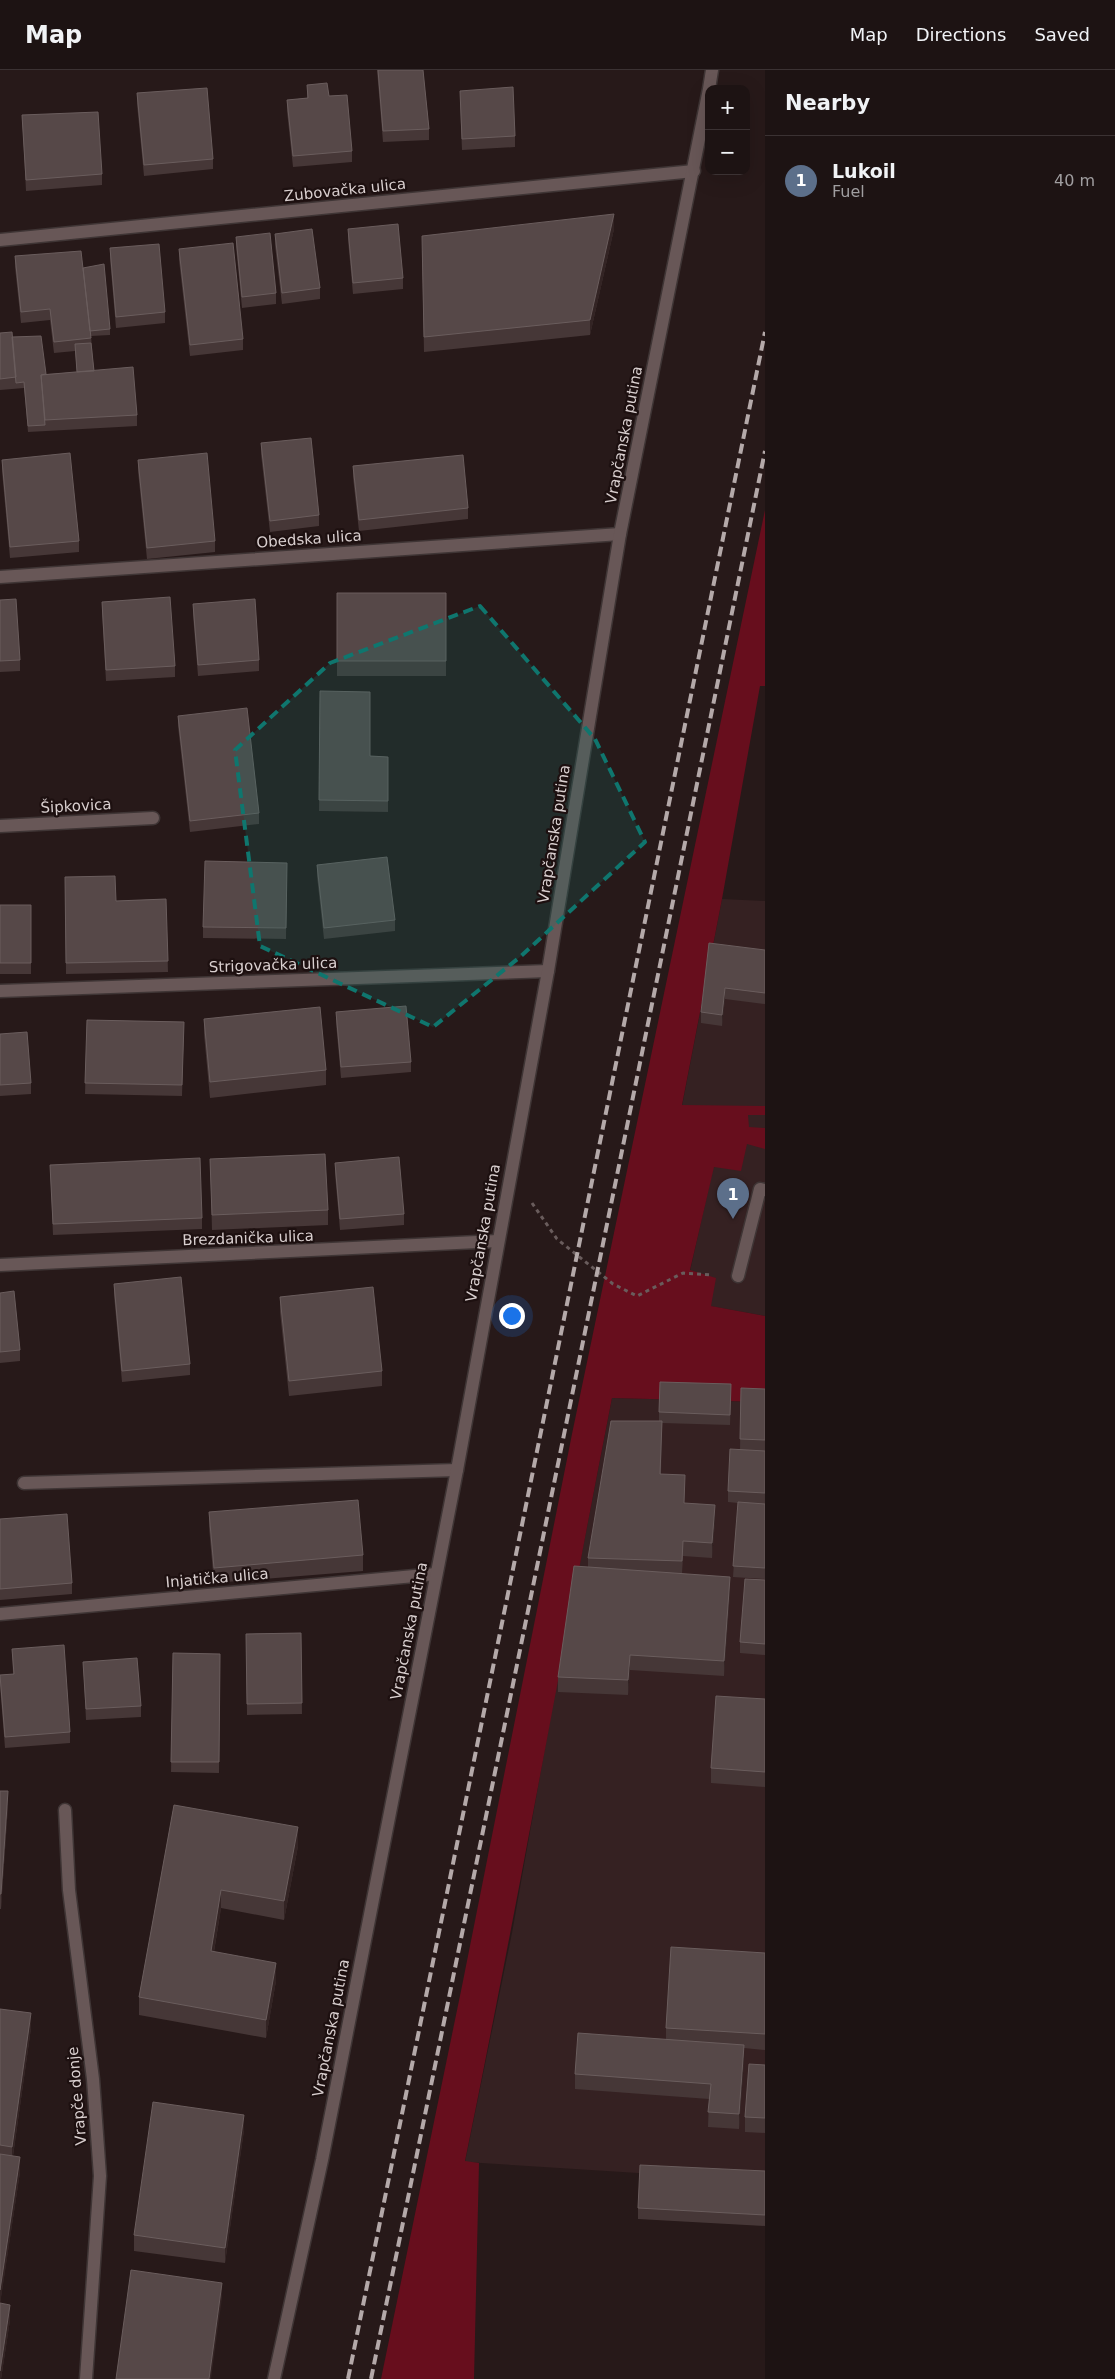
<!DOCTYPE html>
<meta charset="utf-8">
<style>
:root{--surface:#1d1313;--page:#2a2021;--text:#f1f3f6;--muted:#a09ea0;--line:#3b3233;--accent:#8c9099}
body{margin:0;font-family:"DejaVu Sans",sans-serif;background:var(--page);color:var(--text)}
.controls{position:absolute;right:15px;top:15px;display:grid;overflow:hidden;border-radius:10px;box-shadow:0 5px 20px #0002}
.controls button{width:45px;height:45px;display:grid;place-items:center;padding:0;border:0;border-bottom:1px solid var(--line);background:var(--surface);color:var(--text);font:25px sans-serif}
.you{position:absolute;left:511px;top:1245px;width:18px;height:18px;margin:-12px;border:4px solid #fff;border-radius:50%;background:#1a73e8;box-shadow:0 0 0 8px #1a73e833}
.badge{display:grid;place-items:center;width:32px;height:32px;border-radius:50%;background:var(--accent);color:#fff;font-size:16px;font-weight:700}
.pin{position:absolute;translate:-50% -41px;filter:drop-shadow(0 1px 2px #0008)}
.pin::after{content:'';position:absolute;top:26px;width:18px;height:15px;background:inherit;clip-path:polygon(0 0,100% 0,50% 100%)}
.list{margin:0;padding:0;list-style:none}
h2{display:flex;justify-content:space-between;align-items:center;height:65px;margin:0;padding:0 20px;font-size:21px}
h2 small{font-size:16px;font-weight:400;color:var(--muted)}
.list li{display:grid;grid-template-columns:32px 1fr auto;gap:15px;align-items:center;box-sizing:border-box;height:90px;padding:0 20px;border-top:1px solid var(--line)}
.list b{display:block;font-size:19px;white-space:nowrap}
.list p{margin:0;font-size:16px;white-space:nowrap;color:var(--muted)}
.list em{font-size:16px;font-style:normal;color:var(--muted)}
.map{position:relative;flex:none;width:765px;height:2309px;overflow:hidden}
header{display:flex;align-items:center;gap:30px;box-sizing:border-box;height:70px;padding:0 25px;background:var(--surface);border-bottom:1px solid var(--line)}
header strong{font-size:24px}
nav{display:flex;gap:28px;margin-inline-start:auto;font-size:18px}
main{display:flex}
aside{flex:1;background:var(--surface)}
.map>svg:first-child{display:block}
.built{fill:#352122}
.green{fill:#670e1d}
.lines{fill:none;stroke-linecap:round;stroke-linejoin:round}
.service-casing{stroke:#3f3535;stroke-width:15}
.minor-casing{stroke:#3f3535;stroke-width:15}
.tertiary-casing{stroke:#3f3535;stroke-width:15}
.path{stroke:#695c5c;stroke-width:3;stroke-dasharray:4 4;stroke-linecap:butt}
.service{stroke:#685757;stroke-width:12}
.minor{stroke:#685757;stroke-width:12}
.tertiary{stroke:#685757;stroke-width:12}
.rail{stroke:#b4a9a9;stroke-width:4;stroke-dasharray:10 5;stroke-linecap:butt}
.wall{fill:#463737}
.shaded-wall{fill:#332424}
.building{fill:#564848;stroke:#6a5d5d}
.marked{fill:#0f766e;fill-opacity:0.2;stroke:#0f766e;stroke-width:4;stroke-dasharray:10 6;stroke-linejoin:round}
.labels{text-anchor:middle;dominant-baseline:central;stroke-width:4.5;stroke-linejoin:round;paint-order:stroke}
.street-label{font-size:15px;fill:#d9cfcf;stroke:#1d1010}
</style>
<header>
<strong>Map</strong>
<nav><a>Map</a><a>Directions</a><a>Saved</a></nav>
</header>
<main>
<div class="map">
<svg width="765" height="2309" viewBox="0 0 765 2309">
<rect width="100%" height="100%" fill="#271919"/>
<path class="built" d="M722,829l43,2v417v-2l-55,-10 -20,-35 37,-165h-45z
M612,1328l153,4v779l-300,-19 47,-229 43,-242z"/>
<path class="green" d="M765,440v176h-5l-38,213 -40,206 83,1v9h-17l1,12 16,1v21l-18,-5 -6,27 -27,-4 -24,103 26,8 -5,28 54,10v86l-153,-4c-50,255 -95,510 -147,763l14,2 -5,216h-93l81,-393 110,-552z"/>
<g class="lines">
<g class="service-casing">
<path id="service" d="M738,1206l22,-87 5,1
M24,1413l433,-13"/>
</g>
<g class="minor-casing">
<path id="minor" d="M0,170l694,-69
M0,507l620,-43
M0,756l153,-8
M0,921l548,-20
M0,1195l498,-24
M0,1544l436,-40
M65,1740l4,80 24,189 7,97 -14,203"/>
</g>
<g class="tertiary-casing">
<path id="tertiary" d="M709,19l3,-19
M274,2309l48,-219 135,-690 91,-499 72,-437 89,-445"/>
</g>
<path class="path" d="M532,1133l25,36 56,45 24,12 46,-23 29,2"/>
<use href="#service" class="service"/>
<use href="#minor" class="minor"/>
<use href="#tertiary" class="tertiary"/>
<path class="rail" d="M348,2309l417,-2047
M371,2309l394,-1928"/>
</g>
<path class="wall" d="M377,0h46l6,59v11l-46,2z
M307,15l22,11 23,55v11l-59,5 -6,-56v-11l20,-2z
M137,23l76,66v10l-69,7 -7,-72z
M460,32l55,34v11l-53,3z
M22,45l80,59v11l-76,6z
M348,159l55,49v11l-50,5 -5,-54z
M614,159l-24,106 -166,17 -2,-101z
M275,164l45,54v11l-38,5 -7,-59z
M236,167l40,56v11l-34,4 -6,-61z
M110,178l55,64v11l-49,5 -6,-69z
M179,179l64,90v11l-53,6 -11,-96z
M15,186l68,12 27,61v6l-19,1 3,35 43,44v11l-109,6 -4,-44 -24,2v-57l12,4 34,37 31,-2 -2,-21 -21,2 -4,-33 -29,3 -6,-56z
M261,373l58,72v11l-49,6 -9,-78z
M2,390l77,81v11l-69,6 -8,-87z
M138,390l77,81v11l-68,7 -9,-88z
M353,396l115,42v11l-109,12 -6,-54z
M337,523h109v83h-109z
M0,530l20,60v11l-20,1z
M102,532l73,64v11l-69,4 -4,-68z
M193,534l66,56v11l-61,5 -5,-61z
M320,621l50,65 18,1v55l-69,-1z
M178,646l81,97v11l-69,8 -12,-106z
M287,793l-1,76 -83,-1v-11z
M317,795l78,55v11l-71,8 -7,-63z
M65,807l51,24 50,-2 2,73 -102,2z
M0,835h31v69h-31z
M765,880v54l-40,-5 -3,27 -21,-3v-11z
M336,942l75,50v10l-70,6 -5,-55z
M204,949l122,51v15l-116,13 -6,-64z
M87,950l97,2 -2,74 -97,-2z
M0,964l31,49v11l-31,2z
M210,1089l118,51v15l-116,5z
M335,1093l69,51v11l-64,5 -5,-56z
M50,1095l152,53v11l-149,6z
M114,1214l76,80v11l-68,7 -8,-87z
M0,1223l20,57v11l-20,2z
M280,1227l102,74v15l-93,10 -9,-84z
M741,1318l24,1v190l-32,-2 5,-74 -10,-1v-11l12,-41z
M731,1325l-1,30 -68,-2 -1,51 24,30 30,17 -3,37 -29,-2 -1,18 48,18 -6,84 -94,-6 -2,25 -70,-3v-15l30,-110v-9l71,-137v-9z
M209,1442l154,43v16l-149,12 -5,-56z
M0,1449l72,64v11l-72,6z
M765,1510v75l-25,-2v-11z
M301,1563l1,81 -55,1 -1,-81z
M12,1579l58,83v11l-65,5 -5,-62v-11l13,-1z
M173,1583l47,1 -1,119 -48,-1z
M83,1592l58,44v11l-55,3z
M765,1629v88l-54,-4v-15z
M0,1721l8,15 -7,103h-1z
M174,1735l124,41 -14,74 -63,-12 -7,44 62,29 -10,57 -127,-23v-18z
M765,1883v97l-21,-2v12l-5,69 -31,-2 1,-28 -134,-10v-15l91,-35v-11z
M0,1939l31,19 -18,128 7,16 -20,131 10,17 -9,59h-1z
M765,1995v68l-20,-1v-15z
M244,2060l-19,133 -91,-12v-16z
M765,2101v55l-127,-7v-11z"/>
<path class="shaded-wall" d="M614,144v15l-24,106v-15z
M725,918v11l-3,27v-11z
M715,1435v16l-3,37v-15z
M730,1507v15l-6,84v-15z
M630,1585v15l-2,25v-15z
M8,1721v15l-7,103v-15z
M298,1757v19l-14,74v-19z
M221,1820v18l-10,61v-18z
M276,1893v18l-10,57v-18z
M31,1943v15l-19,134v-15z
M744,1975v15l-5,69v-15z
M244,2045v15l-19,133v-15z
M20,2087v15l-20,133v-15z
M222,2213v15l-11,81h-2z
M10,2235v15l-9,59h-1v-8z"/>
<path class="building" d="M378,0h45l6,59 -46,2z
M327,13l2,13 18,-1 5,56 -59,5 -6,-56 21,-2 -1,-13z
M513,17l2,49 -53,3 -2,-48z
M207,18l6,71 -69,6 -7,-72z
M98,42l4,62 -76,6 -4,-65z
M614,144l-24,106 -166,17 -2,-101z
M398,154l5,54 -50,5 -5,-54z
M312,159l8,59 -38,5 -7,-59z
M270,163l6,60 -34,4 -6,-60z
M233,173l10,96 -53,6 -11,-96z
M159,174l6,68 -49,5 -6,-69z
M81,181l10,87 -37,4 -4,-33 -29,3 -6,-56z
M104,194l6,65 -20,2 -7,-63z
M12,262l4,45 -16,2v-46z
M41,266l5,38 -5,1 4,50 -17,1 -4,-44 -8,1 -4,-46z
M91,273l3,28 -17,1 -2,-28z
M133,297l4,48 -92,5 -4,-45z
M311,368l8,77 -49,6 -9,-78z
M70,383l9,88 -69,6 -8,-87z
M207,383l8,88 -68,7 -9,-88z
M463,385l5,53 -109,12 -6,-54z
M337,523h109v68h-109z
M170,527l5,69 -69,4 -4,-68z
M16,529l4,61 -20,1v-61z
M255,529l4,61 -61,5 -5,-61z
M320,621l50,1v64l18,1v44l-69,-1z
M247,638l12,105 -69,8 -12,-105z
M387,787l8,63 -71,8 -7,-63z
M205,791l82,2 -1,65 -83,-1z
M115,806l1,25 50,-2 2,62 -102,2 -1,-86z
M0,835h31v58h-31z
M709,873l56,7v43l-40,-5 -3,27 -21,-3z
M406,936l5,56 -70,5 -5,-55z
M320,937l6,63 -116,12 -6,-63z
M87,950l97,2 -2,63 -97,-2z
M27,962l4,51 -31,2v-51z
M325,1084l3,56 -116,5 -2,-56z
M399,1087l5,57 -64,5 -5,-56z
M200,1088l2,60 -149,6 -3,-59z
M181,1207l9,87 -68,7 -8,-87z
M373,1217l9,84 -93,10 -9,-84z
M14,1221l6,59 -20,2v-59z
M660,1312l71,2 -1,31 -71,-3z
M741,1318l24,1v51l-25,-1z
M611,1351h51l-2,53 25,1 -1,28 31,2 -3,38 -29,-2 -1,20 -94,-3z
M730,1379l35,2v42l-37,-2z
M358,1430l5,55 -149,13 -5,-56z
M738,1432l27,2v64l-32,-2z
M67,1444l5,69 -72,6v-70z
M574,1496l156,11 -6,84 -94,-6 -2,25 -70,-3z
M745,1509l20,1v64l-25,-2z
M301,1563l1,70 -55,1 -1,-70z
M64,1575l6,87 -65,5 -5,-62 14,-1 -2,-25z
M173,1583l47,1 -1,108h-48z
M137,1588l4,48 -55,3 -3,-47z
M716,1626l49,3v73l-54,-4z
M0,1721h8l-7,103h-1z
M174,1735l124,22 -14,74 -63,-11 -10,61 65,12 -10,57 -127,-23z
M671,1877l94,6v81l-99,-6z
M0,1939l31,4 -19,134 -12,-2z
M578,1963l166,12 -5,69 -31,-2 3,-28 -136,-10z
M749,1994l16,1v53l-20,-1z
M153,2032l91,13 -19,133 -91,-13z
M0,2084l20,3 -20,133z
M640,2095l125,6v44l-127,-7z
M131,2200l91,13 -13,96h-93z
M0,2233l10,2 -10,66z"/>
<path class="marked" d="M480,536l115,133 50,103 -125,115 -87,70 -173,-81 -25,-196 95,-87z"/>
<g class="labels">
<g class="street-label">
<text transform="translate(345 120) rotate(-6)">Zubovačka ulica</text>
<text transform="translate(624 365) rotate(-79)">Vrapčanska putina</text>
<text transform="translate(309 469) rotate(-4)">Obedska ulica</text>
<text transform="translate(76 736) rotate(-3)">Šipkovica</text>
<text transform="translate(554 764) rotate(-81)">Vrapčanska putina</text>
<text transform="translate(273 895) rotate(-2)">Strigovačka ulica</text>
<text transform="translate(483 1163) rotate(-80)">Vrapčanska putina</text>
<text transform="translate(248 1168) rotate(-2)">Brezdanička ulica</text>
<text transform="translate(217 1508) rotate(-5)">Injatička ulica</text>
<text transform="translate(409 1561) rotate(-79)">Vrapčanska putina</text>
<text transform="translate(331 1958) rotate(-79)">Vrapčanska putina</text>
<text transform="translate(77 2026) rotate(-95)">Vrapče donje</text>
</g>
</g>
</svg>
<div class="controls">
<button>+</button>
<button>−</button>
</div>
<div class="you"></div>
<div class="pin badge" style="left:733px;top:1149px;background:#5c6f8a">1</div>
</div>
<aside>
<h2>Nearby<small></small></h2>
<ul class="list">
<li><span class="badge" style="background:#5c6f8a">1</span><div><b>Lukoil</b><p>Fuel</p></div><em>40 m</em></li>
</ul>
</aside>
</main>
